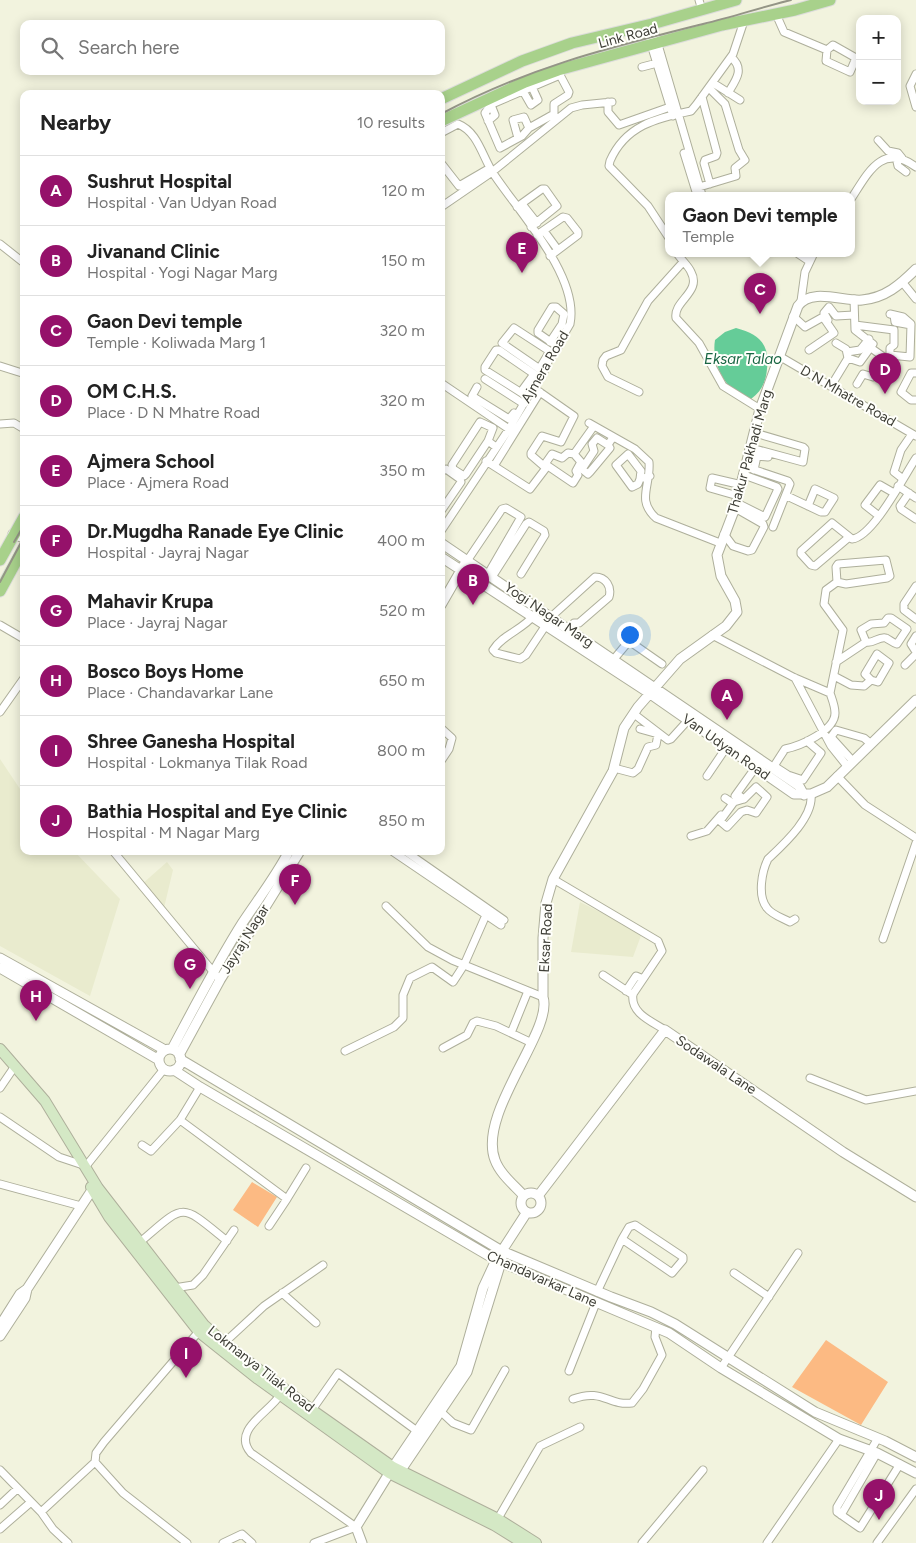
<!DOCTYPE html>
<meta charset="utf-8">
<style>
:root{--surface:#fff;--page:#f2f2f2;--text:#222;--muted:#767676;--line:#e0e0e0;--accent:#95116a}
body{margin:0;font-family:Figtree,sans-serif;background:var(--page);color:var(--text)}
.controls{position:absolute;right:15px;top:15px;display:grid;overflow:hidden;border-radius:10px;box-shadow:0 2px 12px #0003}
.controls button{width:45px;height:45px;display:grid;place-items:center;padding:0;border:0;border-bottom:1px solid var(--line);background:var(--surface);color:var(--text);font:25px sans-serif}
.you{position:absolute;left:629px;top:634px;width:18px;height:18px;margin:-12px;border:4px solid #fff;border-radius:50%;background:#1a73e8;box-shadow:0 0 0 8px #1a73e833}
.badge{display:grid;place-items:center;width:32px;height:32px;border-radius:50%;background:var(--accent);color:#fff;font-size:16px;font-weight:700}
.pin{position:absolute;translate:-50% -41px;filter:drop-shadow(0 1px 2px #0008)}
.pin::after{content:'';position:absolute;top:26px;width:18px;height:15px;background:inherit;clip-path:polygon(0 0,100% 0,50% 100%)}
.popup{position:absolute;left:665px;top:192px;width:190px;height:65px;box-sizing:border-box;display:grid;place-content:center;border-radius:10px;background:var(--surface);filter:drop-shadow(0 1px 4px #0005);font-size:16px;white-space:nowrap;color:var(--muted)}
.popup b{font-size:19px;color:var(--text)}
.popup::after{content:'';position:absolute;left:50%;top:100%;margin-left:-10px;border:10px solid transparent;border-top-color:var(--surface)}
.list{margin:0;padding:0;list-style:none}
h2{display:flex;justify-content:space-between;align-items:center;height:65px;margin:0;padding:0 20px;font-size:21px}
h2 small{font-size:16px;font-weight:400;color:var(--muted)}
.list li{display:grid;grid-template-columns:32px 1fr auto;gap:15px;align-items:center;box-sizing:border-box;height:70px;padding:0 20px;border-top:1px solid var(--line)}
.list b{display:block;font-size:19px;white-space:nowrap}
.list p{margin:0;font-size:16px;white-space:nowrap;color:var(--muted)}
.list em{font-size:16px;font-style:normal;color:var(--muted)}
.icon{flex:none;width:28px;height:28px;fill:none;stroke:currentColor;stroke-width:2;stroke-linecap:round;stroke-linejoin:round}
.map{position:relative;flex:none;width:916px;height:1543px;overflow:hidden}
.search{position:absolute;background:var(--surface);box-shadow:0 2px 12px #0003;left:20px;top:20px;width:425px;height:55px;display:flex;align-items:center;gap:12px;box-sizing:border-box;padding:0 18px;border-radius:10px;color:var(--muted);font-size:19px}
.panel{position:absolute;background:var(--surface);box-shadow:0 2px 12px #0003;left:20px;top:90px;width:425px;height:765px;border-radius:10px}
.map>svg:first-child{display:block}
.built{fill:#e9ebce}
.green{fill:#fcba83}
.water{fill:#65cc98}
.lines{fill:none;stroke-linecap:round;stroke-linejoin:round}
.minor-casing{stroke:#aeaf9b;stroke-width:9}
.tertiary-casing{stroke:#aeaf9b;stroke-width:11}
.secondary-casing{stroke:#aeaf9b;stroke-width:12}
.primary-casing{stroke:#dcdcdb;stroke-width:13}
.minor{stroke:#fff;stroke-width:7}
.tertiary{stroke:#fff;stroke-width:9}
.secondary{stroke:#d4e8c5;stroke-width:10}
.primary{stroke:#a8d18b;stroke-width:11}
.rail{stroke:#949586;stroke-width:2}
.labels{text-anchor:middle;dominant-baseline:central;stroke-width:4;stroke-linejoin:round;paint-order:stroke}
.street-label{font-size:14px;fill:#3d3d35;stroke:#fffffb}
.water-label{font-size:15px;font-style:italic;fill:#186543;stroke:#fffffb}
</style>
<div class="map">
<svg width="916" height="1543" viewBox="0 0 916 1543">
<rect width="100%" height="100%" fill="#f2f3de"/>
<path class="built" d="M0,759l24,36v56h50l46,48 -30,97 -90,-50z
M167,862l6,8 -10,42 -22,-27z
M580,902l62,31 -9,24 -62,-5z"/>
<path class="green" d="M252,1182l25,15 -19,30 -25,-17z
M826,1340l62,42 -27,43 -69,-38z"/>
<path class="water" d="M736,328c23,6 34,16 31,41 -1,12 -5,22 -16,30 -25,-6 -40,-35 -36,-59l10,-8z"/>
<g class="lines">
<g class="minor-casing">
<path id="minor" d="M699,0l3,10
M776,14l8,18 43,18 6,-5 23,13 -6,14 -24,-11 1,-11
M652,24l50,171
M645,25l28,91
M642,67l19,-5
M916,74l-6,12 6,21
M560,75l9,17 -1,3 -14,9v10l-25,14 -7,8 -22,12 -15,-35 7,-9z
M713,83l27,17
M523,91l8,14 7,-5 -6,-13
M728,93c8,-13 17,-24 3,-36
M702,97l15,56 -1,3 -11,4 -1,3 6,21
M608,102v10l11,13 51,-18
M488,121l7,-6 -4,-10
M441,133l17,-9c20,8 24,32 35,49 24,37 87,103 77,151l-61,105 -68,102
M518,138l-5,-18 11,-3 5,11
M878,140l10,11 10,2 4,5
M684,153l13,42
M896,157l2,9 8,6
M441,163l18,23 31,-18
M696,188l40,-12 -1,-8 10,-8 -6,-10 -14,-46 -16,-16
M851,199c17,-26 31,-57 65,-32
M522,204l15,19
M441,207l51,-35 79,-64 11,-3 30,-3
M517,207l25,-18h3l12,17 -26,21
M544,231l14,19
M537,235l26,-18 4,1 11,14v3l-28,21
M669,238l-21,-32 -39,-40 1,-5c15,-35 46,-43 81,-50l5,-6 37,-51 11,-33
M0,244l24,19
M677,253c4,7 11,12 14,19 11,20 -18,29 -15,46l23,25 24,43 37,23
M797,253l12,8
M903,283l13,16
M801,301l4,-29 9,-19
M894,315l1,7 16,3
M793,316l12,11 18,-10 11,16 -25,17
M828,320l-4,-7 5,-6 7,9 18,-1
M855,325l39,5v15l-4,3v7l20,2 1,-33 -8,-7 -13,-3
M550,342l12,-18 2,-10 -8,-7h-4l-14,23v3l20,14
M847,352l13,-2 9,-11
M779,356l137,80
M848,358l12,4 13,-18 -18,-14 -1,-31
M0,366l22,7
M541,366l9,-15
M544,372l-42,-29 12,-15 40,26
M916,373h-5l-10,19 10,8h5
M485,379l39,25
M441,383l68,46
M857,384l6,-10 10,3 12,-19 -14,-10
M831,386l17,-28 -2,-9 -10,-6
M477,387l-5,9 37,23 5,-6
M523,389l11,-15
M639,392l-31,-15 -6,-11 1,-6 3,-4 15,-6 27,-49 35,-39
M528,397l-43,-27v-3l11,-17h3l41,28
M589,423l46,26 14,13c2,24 -13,38 7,56l64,25
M0,424l14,-1 10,6
M488,441l-22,33 -2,2 -11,-7 -1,-4 28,-43 13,6 -5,13 8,6
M608,445l-11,-7 -5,6 2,7 -12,18 6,5 2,-2 20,-24 -2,-3 5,-8
M751,448l52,14 2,-13 -2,-2 -48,-14
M574,454l7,8 -5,9 2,4 -5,8 -28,-19 7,-10 10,4 6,-5 6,1 20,-28
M486,461l44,28 16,-21 -15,-13v-2l11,-17 19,6 13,-26 -40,-28
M494,466l46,-74
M746,467l42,14 2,3 -17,43
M754,470l3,-14 11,1
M441,472l5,-3 14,10 1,3 -20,29
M640,479l1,-8 -13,-17 -12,11 16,22 6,-3 2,-5 10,-3
M903,479l-9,-7 7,-22 11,-16
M898,486l18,12
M909,493l-9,13 1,3 15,10
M738,496l-28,-8 2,-10 30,7
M787,496l34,16h4l9,-14 -19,-9 -7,17
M737,503l28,14 13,-28 -1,-2 -33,-12
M879,516l-14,-11 15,-20 14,8
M724,534l9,12 15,5 4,-1 12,-23 -1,-3 -28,-16
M848,538l-33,28 -4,-1 -10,-11v-3l31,-28 20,16c21,-2 52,-63 64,-81
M467,561l35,-52 4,-1 15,9 -33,57
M492,577l34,-53 3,-2 15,9 1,4 -24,39
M916,586l-12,18v6l12,9
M535,614c-12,16 -32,20 -42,36l3,3 24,6 6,-4 20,-30
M551,617l44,-40c11,0 17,10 14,20l-30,26h-5
M0,625l24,14
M712,635l83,43 35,15 13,-63 -19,-26 2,-14 11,-8 9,2 41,-6 3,-2 -4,-16 -48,4 -2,3 1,15
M916,636l-5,8 5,8
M614,659l15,-18 33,23
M836,662l30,-20c7,2 13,-6 20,-4 4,2 7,5 11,6l10,-15 -16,-11h-3l-4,5 -13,1 -10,6 5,12
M905,665l11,-11
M834,676l17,9 13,1 7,-6 7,2 11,-19 -12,-9 -12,20 6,6
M795,678l36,68 16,20
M0,712l24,-34
M634,714l34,26 3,-1 19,-21
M441,728l11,10 -3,11 -8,12
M807,741l14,12 -18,27 -15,-5 -14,-9 11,-17c15,-3 50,-18 50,-36 0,-7 -3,-14 -5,-20
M850,758l-19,-21 5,-7 28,8 6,5
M614,768l19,5 5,-4 10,-22 8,-2 2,-11 -18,-5
M707,776l19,-28
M837,776l28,29 51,33
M737,794l7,5 12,-12 11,10 -11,16 -9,-3 -6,2 -14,15 -7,-6 14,-19 10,-3
M735,796l23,-32
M725,798l6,4
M691,836l16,-5 14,-16
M113,851l107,129
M392,851l109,74
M405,851l99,69
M553,879l105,62 4,10 -29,43c-3,19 18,27 32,36
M386,906l42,41 24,13 91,37
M795,919l-5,3c-7,-4 -18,-7 -23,-14 -10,-12 -5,-37 1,-49 16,-15 46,-42 43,-65
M883,939l33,-96
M603,975l30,20
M626,991l10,-15 7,3
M511,1033l17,-42
M443,1048l24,-13 6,-12 4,-2 19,5 36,17
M345,1051l49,-24 9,-9v-23l7,-17 22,-11 21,15 11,-17 22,-50
M810,1078l56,22 50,-9
M0,1088l15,-22
M0,1117l59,40 27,9 78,-97
M180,1120l107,79 -18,27
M142,1145l9,6 29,-31 20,-33
M0,1184l81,22
M287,1199l19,-31
M139,1243c47,-40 40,-41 88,-2
M734,1273l35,24
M174,1288l19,-3 10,-10 31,-45
M597,1292l25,-53 50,34 11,-13v-3l-48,-32 -6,2 -7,12
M282,1293l34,30
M224,1343l40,-37 59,-41
M721,1368l77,-115
M569,1371l27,-68
M280,1395c-10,17 -49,35 -29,58l105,74
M573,1399c30,-11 35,7 59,4l11,-14 19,-34 -7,-18 1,-10
M438,1409l15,14 18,7 34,-60
M312,1410l26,-37 79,58
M878,1438l-41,69v5l23,16 40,-64
M0,1470l41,42 12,17 15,14
M0,1505l17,-16
M41,1512l54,-50
M841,1515l36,-62
M496,1522l44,-76 40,-19
M0,1529l31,-27
M187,1543l-64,-50 -28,-31 1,-9 8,-11 97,-113
M223,1543l19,-9 10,9
M314,1543l42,-16
M642,1543l61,-73
M767,1543l72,-104
M877,1543l39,-54"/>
</g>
<g class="tertiary-casing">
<path id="tertiary" d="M13,534l11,4
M441,543l358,243 5,9
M441,557l208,136 145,101h17l16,-7 89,-87
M441,605l23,-40
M0,958l165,92
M0,968l159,92
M172,1049c23,-43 45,-86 71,-127 16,-24 33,-46 46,-71
M159 1060a11 11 0 1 1 22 0a11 11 0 1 1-22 0Z
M179,1055l41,-75 80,-129
M180,1059l322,192 109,46 40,15 24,12 140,88 70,29 31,16
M174,1070l26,17 296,173 173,73 52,35 118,71 38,14 39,20
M521 1203a10 10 0 1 1 20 0a10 10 0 1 1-20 0Z
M524,1196c-10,-11 -24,-22 -29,-36 -18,-47 59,-130 48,-163v-59l3,-35 7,-24 60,-108 11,-43 14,-21 42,-48 46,-33 11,-14 -2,-11 -14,-25 -4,-21 18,-47 25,-99 38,-103c13,-19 47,-4 64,-6 23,-2 38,-15 54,-31
M538,1196l127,-166 178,122 73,45
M1,1324l19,-30 7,-5
M0,1336l25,-38 2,-9 65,-99 6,-2
M393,1472l8,-2 66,-98 35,-113
M362,1543l-6,-16 37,-60 68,-101 22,-78 13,-28 31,-48"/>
</g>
<g class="secondary-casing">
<path id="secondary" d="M0,1049l45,52 53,87 106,137 20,18 88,67 81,57 105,52 38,24
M91,1187l18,30 90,115 59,47 131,94 105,52 29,18"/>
</g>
<g class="primary-casing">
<path id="primary" d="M441,99l81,-38 50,-18 80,-19 84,-24
M441,121l84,-39 33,-12 164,-45 73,-15 35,-10
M0,560l24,-43
M0,591l24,-44"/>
</g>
<use href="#minor" class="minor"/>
<use href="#tertiary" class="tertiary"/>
<use href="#secondary" class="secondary"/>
<use href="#primary" class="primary"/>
<path class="rail" d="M441,114c88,-47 167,-66 262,-90 30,-7 59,-17 88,-24
M14,542l10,-17
M0,582l24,-45"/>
</g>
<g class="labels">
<g class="street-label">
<text transform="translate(628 36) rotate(-15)">Link Road</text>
<text transform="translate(545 367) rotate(-60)">Ajmera Road</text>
<text transform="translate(848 396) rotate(30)">D N Mhatre Road</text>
<text transform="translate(750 452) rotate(-74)">Thakur Pakhadi Marg</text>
<text transform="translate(549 615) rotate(34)">Yogi Nagar Marg</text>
<text transform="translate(726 747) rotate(35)">Van Udyan Road</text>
<text transform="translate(546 938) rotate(-87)">Eksar Road</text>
<text transform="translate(245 939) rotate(-58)">Jayraj Nagar</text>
<text transform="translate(716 1065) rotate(34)">Sodawala Lane</text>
<text transform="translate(542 1279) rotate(24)">Chandavarkar Lane</text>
<text transform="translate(261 1369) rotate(38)">Lokmanya Tilak Road</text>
</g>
<g class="water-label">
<text x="743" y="359">Eksar Talao</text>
</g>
</g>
</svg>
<div class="controls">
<button>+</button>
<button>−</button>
</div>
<div class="you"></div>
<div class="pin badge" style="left:727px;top:720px">A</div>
<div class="pin badge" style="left:473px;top:605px">B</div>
<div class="pin badge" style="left:760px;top:314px">C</div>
<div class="popup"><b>Gaon Devi temple</b>Temple</div>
<div class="pin badge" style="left:885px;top:394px">D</div>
<div class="pin badge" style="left:522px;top:273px">E</div>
<div class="pin badge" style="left:295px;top:905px">F</div>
<div class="pin badge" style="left:190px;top:989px">G</div>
<div class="pin badge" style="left:36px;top:1021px">H</div>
<div class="pin badge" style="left:186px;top:1378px">I</div>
<div class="pin badge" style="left:879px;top:1520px">J</div>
<div class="search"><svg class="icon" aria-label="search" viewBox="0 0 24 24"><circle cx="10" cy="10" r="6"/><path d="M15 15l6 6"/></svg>Search here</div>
<section class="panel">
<h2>Nearby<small>10 results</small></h2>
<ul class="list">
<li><span class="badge">A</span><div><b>Sushrut Hospital</b><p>Hospital · Van Udyan Road</p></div><em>120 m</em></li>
<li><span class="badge">B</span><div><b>Jivanand Clinic</b><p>Hospital · Yogi Nagar Marg</p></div><em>150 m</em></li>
<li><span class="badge">C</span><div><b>Gaon Devi temple</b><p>Temple · Koliwada Marg 1</p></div><em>320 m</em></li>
<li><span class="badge">D</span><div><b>OM C.H.S.</b><p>Place · D N Mhatre Road</p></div><em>320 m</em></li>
<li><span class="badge">E</span><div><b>Ajmera School</b><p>Place · Ajmera Road</p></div><em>350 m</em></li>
<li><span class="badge">F</span><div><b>Dr.Mugdha Ranade Eye Clinic</b><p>Hospital · Jayraj Nagar</p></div><em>400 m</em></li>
<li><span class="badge">G</span><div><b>Mahavir Krupa</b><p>Place · Jayraj Nagar</p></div><em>520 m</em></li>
<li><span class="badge">H</span><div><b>Bosco Boys Home</b><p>Place · Chandavarkar Lane</p></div><em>650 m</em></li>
<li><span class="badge">I</span><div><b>Shree Ganesha Hospital</b><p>Hospital · Lokmanya Tilak Road</p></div><em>800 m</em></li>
<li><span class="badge">J</span><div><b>Bathia Hospital and Eye Clinic</b><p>Hospital · M Nagar Marg</p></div><em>850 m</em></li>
</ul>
</section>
</div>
